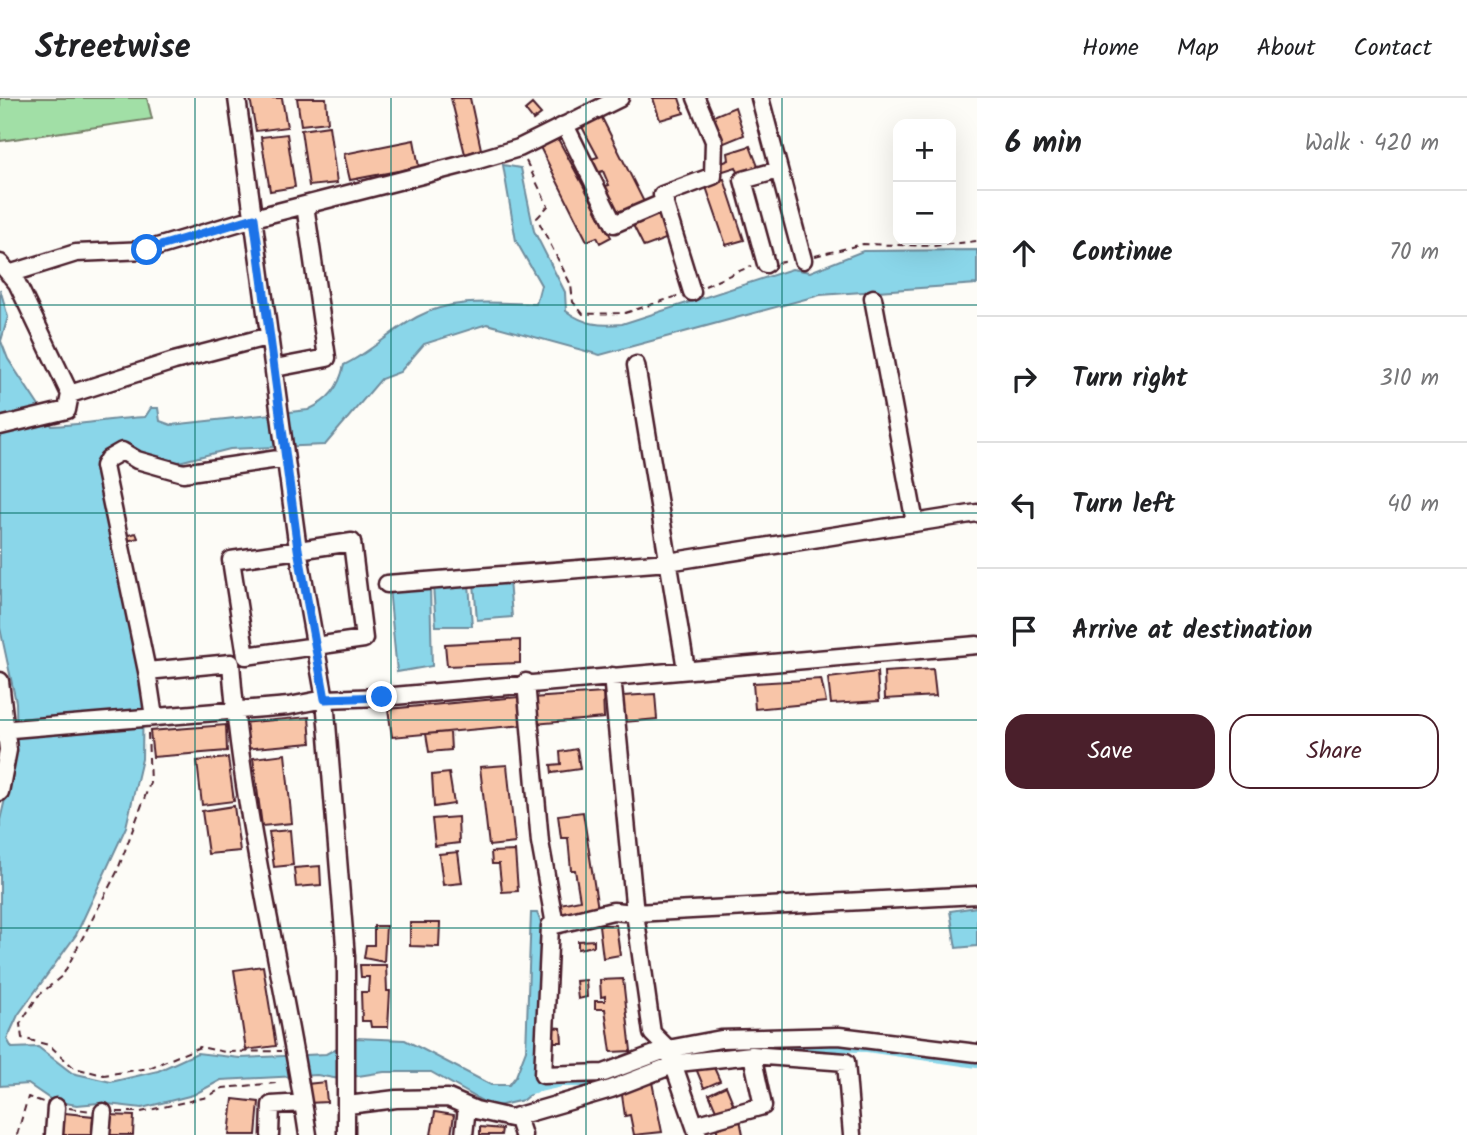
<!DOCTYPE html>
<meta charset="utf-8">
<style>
:root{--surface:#fff;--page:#f2f2f2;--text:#202124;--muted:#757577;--line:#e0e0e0;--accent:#4a1f2b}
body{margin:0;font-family:Kalam,sans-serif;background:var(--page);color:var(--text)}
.controls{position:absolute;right:21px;top:21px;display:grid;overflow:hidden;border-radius:14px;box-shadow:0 7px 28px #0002}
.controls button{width:63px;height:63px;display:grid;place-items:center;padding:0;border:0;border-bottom:2px solid var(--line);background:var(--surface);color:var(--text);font:35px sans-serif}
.stop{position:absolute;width:21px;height:21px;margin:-16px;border:5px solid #1a73e8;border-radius:50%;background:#fff}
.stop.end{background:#1a73e8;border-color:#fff;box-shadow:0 2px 7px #0008}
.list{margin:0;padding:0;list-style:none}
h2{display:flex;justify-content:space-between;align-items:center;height:91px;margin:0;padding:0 28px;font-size:30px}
h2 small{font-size:23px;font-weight:400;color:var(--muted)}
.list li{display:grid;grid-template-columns:46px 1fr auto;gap:21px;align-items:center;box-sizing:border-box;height:126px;padding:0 28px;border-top:2px solid var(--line)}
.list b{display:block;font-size:26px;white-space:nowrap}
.list em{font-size:23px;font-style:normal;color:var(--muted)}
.actions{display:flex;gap:14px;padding:21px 28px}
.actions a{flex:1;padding:16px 0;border:2px solid var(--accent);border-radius:21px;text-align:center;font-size:24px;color:var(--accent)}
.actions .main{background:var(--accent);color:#fff}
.icon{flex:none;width:38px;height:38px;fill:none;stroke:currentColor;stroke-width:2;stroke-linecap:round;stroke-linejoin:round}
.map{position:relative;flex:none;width:977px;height:1037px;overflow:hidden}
header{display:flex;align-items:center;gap:42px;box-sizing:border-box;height:98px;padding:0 35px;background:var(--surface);border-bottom:2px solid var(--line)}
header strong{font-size:33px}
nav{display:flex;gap:38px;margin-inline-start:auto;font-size:24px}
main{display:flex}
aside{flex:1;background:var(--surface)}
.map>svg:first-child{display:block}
.green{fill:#a1dfa6;stroke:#767f68;stroke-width:2}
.water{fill:#8ad6e9;stroke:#708d9d;stroke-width:2}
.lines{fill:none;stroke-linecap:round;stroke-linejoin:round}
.canal{stroke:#8ad6e9;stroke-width:10}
.building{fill:#f8c5a8;stroke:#4a1f2b;stroke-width:2}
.minor-casing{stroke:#4a1f2b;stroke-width:21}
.path{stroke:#4a1f2b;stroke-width:2;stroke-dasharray:7 5;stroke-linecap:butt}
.minor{stroke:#fdfcf7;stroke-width:16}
.route{stroke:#1a73e8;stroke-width:9}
.grid{fill:none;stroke:#0f766e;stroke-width:2;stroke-opacity:0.55}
</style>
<header>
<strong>Streetwise</strong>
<nav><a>Home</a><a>Map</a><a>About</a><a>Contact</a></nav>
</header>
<main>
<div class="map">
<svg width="977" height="1037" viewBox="0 0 977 1037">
<rect width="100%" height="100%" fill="#fdfcf7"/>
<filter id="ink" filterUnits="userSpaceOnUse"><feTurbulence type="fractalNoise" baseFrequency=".0143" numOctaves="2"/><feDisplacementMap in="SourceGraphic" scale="14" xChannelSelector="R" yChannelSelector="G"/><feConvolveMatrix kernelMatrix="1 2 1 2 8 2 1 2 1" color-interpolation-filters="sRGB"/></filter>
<g filter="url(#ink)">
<path class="green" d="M0,0h147l5,21 -152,22z"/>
<path class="water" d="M503,67l18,3 13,63 31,61 1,19c19,14 34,15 56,13l170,-55 18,3 53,-21 114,-1v34l-157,11 -220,60 -113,-31 -63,20 -24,28 -19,7 -56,66 -95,4 -59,15 -17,-1 -26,-18 -24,13 39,233 -1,68 -16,68 -50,108 -58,80 -11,24 5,9 26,-1 34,26 39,9 47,-11 39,-18 43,5 86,-4 30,-16 49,2 86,45h18l7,-9 10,-26 5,-137h6l7,15 -8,161 -13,11 -30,7 -62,-35h-47l-45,7 -22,-4 -96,5 -28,15 -51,13 -43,-5 -22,2 -24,-4 -25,-17 -28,2v-266l17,-71 -1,-47 -16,-74v-339l8,28 -7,24 7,18 44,67c31,-1 61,-8 93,-9l6,-9h7l2,13 11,4 137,-15c21,-10 31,-22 36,-45 27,-13 47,-34 73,-48 37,-20 79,-14 119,-13l5,-19 -25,-44z
M509,482l3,37 -35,3 -3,-37z
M469,485l3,43h-36l-3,-40z
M430,489l2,79 -35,6 -8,-84z
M977,809v39l-21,2 -6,-37z"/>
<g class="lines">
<path class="canal" d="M771,947l96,2 110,16
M525,992l36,-8h42l63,-22"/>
</g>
<path class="building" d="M250,0h32l5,29 -31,4z
M297,0h29l2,24 -27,3z
M451,0h19l11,51 -16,5z
M653,0h26l5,15 -24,7z
M532,6l9,10 -8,6 -8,-10z
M735,9l9,28 -22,9 -11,-27z
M601,18l45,90 -27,14 -17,-33 7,-2 -6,-14 -7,2 -5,-14 7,-2 -17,-32z
M329,28l8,57 -28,3 -8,-56z
M287,36l8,53 -25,4 -9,-54z
M557,39l54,100 -11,6 -3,-6 -10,4 -48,-96z
M414,42l5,27 -69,13 -6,-26z
M750,48l9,23 -19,8 -4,-10 -16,5 -3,-7 12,-5 -1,-7z
M724,81l20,61 -18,5 -21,-61z
M660,109l11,30 -27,10 -14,-28z
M136,435l2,5 -11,3 -2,-5z
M520,542v23l-73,3 -2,-22z
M933,571l3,27 -51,3 -1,-27z
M877,574l2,29 -48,3 -3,-26z
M821,581l5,23 -71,7 -2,-26z
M603,595l1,25 -70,6 -2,-26z
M655,596l2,25 -32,3 -2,-26z
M519,599l5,28 -132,12 -4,-28z
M309,619l2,26 -68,6 -3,-26z
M226,627l1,26 -74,6 -3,-26z
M450,634l1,18 -22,2 -3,-18z
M577,651l3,20 -28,4 -1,-8 10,-1 -1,-12z
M285,656l7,69 -30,3 -9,-68z
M228,660l6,43 -32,4 -5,-44z
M507,667l8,78 -26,3 -9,-79z
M449,675l5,31 -20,3 -2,-32z
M234,708l6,45 -32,3 -6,-43z
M583,714l15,97 -36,6 -2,-11 20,-4 -5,-30h-4l-3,-32h-7l-3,-23z
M458,719l1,26 -24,3 -3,-27z
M290,732l3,35 -19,2 -5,-35z
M515,753l3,40 -16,1 -3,-28h-7l-1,-12z
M458,754l4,31 -19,2 -4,-31z
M320,768l1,19 -25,2 -2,-19z
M410,825h30l-1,24 -29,-1z
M599,827h17l4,30 -17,3z
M374,828h12l-2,36 -20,-4 2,-13h8z
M594,842v6l-16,3v-8z
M360,867h26l1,26h3l-2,36h-17l-1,-6h-8l-1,-29h7l1,-15h-8z
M263,868l13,80 -30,4 -12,-80z
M623,881l8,72 -20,1 -6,-43h-10v-8h10v-5l-4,1 -1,-17z
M586,882l1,17 -9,2 -2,-18z
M547,929l14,1 1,14h-14z
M712,965l8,18 -16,7 -9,-22z
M325,984l2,20 -19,1 -1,-19z
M652,984l10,50 -28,3 -4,-20 -5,1 -4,-28z
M726,988l9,22 -17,7 -9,-21z
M233,1001l26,3 -3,33h-27z
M435,1014l19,3 -3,20h-20z
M65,1015l28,3 -1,19h-29z
M739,1016l4,21h-25l-3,-14z
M108,1017l26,1 -1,19h-26z
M480,1029l22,2 -1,6h-21z"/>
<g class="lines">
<g class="minor-casing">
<path id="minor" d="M237,0l61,451 27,150 21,258v178
M760,0l43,162
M565,27l49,99 51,-22
M0,165l17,20 53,111 104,-33 96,-25
M766,166l-23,-84 36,-10
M9,176l67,-21 71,-3 107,-32 207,-53 58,-17 101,-50
M692,194l-30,-97 51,-19 1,-35 -18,-43
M873,200l42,225
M636,267l50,304
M275,270l52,-10 -22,-153
M0,328l67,-16 3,-16
M352,444l12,97 -118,17 -15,-96z
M387,486l281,-22 309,-49
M147,573l-43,-205 4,-7 14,-8 15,9 46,13 102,-15
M612,578l23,237 17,120 16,16 30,86
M0,583l8,69 -8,42
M526,584l14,160 15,83 58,-14 22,2 342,-18
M154,619l-7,-46 84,-8c11,159 54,314 77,472
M0,632l289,-24 36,-7 57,-2 595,-52
M555,827l-5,1 -7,149 61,-2 64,-24 53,-10 118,-3 138,17
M348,1007l48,-6 52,-1 28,12 35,8 100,-29 67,-26 74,-8 94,7 6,73
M517,1019l6,18
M695,1027l68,-19 -11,-51
M54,1037l2,-28
M101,1037l2,-23
M270,1037l1,-30 32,-2
M464,1037l3,-28"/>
</g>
<path class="path" d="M526,63l22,45 -11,12 34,67 2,17 10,12 42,-1 56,-18
M815,158l48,-12 70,2 44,-5
M778,165l11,-2
M705,188l46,-20
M148,635l2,50 -33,89 -54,103 -26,22 -17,27 2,14 27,7 25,23 30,7 45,-7 51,-21 25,5 56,-1
M69,1010l22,3
M117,1014h24l66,-15 16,-9 53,-5
M17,1037l11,-38 15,5"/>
<use href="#minor" class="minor"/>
</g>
</g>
<g class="lines" filter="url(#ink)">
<path class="route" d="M147,152l107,-32 44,331 27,150 57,-2"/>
</g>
<path class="grid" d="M195,0v1037M391,0v1037M586,0v1037M782,0v1037M0,207h977M0,415h977M0,622h977M0,830h977"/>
</svg>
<div class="controls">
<button>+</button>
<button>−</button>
</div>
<div class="stop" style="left:147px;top:152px"></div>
<div class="stop end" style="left:382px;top:599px"></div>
</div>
<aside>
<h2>6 min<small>Walk · 420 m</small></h2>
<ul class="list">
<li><svg class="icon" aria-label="ahead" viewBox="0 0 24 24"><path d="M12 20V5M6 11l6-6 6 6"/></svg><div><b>Continue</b></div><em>70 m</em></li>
<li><svg class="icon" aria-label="right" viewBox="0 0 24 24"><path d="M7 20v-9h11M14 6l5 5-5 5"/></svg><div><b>Turn right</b></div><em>310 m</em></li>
<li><svg class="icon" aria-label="left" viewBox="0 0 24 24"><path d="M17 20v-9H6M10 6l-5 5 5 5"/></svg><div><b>Turn left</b></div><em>40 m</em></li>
<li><svg class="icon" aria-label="arrive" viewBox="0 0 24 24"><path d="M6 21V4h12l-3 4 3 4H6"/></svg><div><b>Arrive at destination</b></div></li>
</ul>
<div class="actions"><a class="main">Save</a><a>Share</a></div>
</aside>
</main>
